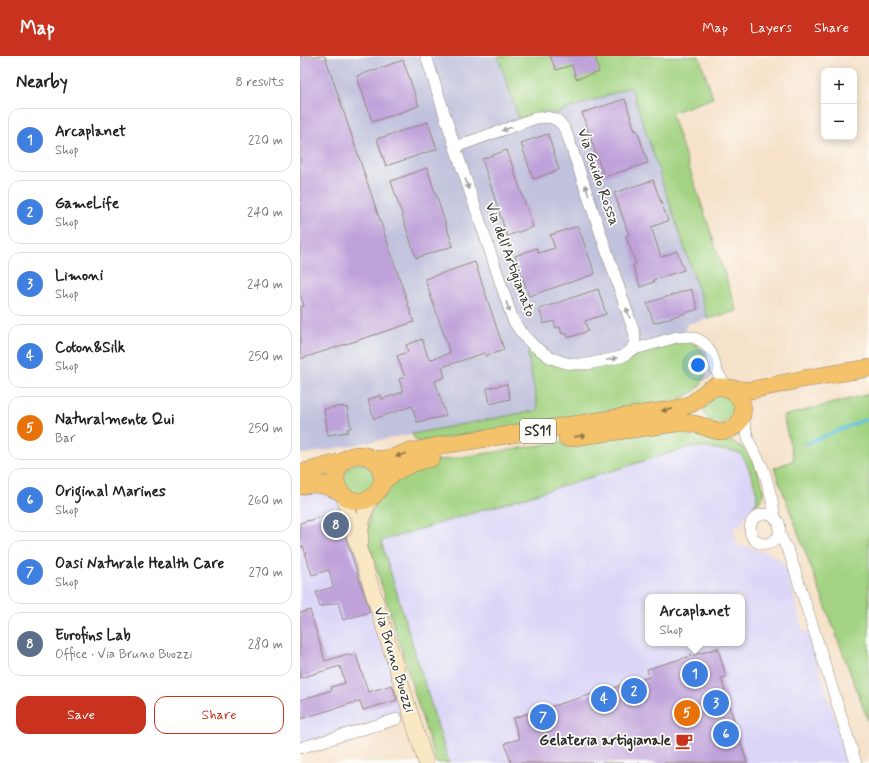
<!DOCTYPE html>
<meta charset="utf-8">
<style>
:root{--surface:#fff;--page:#f6f6f6;--text:#222;--muted:#767676;--line:#e0e0e0;--accent:#c8321e}
body{margin:0;font-family:Mynerve,sans-serif;background:var(--page);color:var(--text)}
.controls{position:absolute;right:12px;top:12px;display:grid;overflow:hidden;border-radius:8px;box-shadow:0 2px 10px #0003}
.controls button{width:36px;height:36px;display:grid;place-items:center;padding:0;border:0;border-bottom:1px solid var(--line);background:var(--surface);color:var(--text);font:20px sans-serif}
.you{position:absolute;left:398px;top:309px;width:14px;height:14px;margin:-10px;border:3px solid #fff;border-radius:50%;background:#1a73e8;box-shadow:0 0 0 6px #1a73e833}
.badge{display:grid;place-items:center;width:26px;height:26px;border-radius:50%;background:var(--accent);color:#fff;font-size:13px;font-weight:700}
.pin{position:absolute;translate:-50% -50%;border:2px solid #fff;box-shadow:0 1px 4px #0006}
.popup{position:absolute;left:345px;top:538px;width:100px;height:52px;box-sizing:border-box;display:grid;place-content:center;border-radius:8px;background:var(--surface);filter:drop-shadow(0 1px 3px #0005);font-size:13px;white-space:nowrap;color:var(--muted)}
.popup b{font-size:15px;color:var(--text)}
.popup::after{content:'';position:absolute;left:50%;top:100%;margin-left:-8px;border:8px solid transparent;border-top-color:var(--surface)}
.list{margin:0;padding:0;list-style:none}
h2{display:flex;justify-content:space-between;align-items:center;height:52px;margin:0;padding:0 16px;font-size:17px}
h2 small{font-size:13px;font-weight:400;color:var(--muted)}
.list li{display:grid;grid-template-columns:26px 1fr auto;gap:12px;align-items:center;box-sizing:border-box;height:64px;margin:0 8px 8px;padding:0 8px;border:1px solid var(--line);border-radius:12px}
.list b{display:block;font-size:15px;white-space:nowrap}
.list p{margin:0;font-size:13px;white-space:nowrap;color:var(--muted)}
.list em{font-size:13px;font-style:normal;color:var(--muted)}
.actions{display:flex;gap:8px;padding:12px 16px}
.actions a{flex:1;padding:9px 0;border:1px solid var(--accent);border-radius:12px;text-align:center;font-size:14px;color:var(--accent)}
.actions .main{background:var(--accent);color:#fff}
.map{position:relative;flex:none;width:569px;height:707px;overflow:hidden}
header{display:flex;align-items:center;gap:24px;box-sizing:border-box;height:56px;padding:0 20px;background:var(--accent);color:#fff}
header strong{font-size:19px}
nav{display:flex;gap:22px;margin-inline-start:auto;font-size:14px}
main{display:flex}
aside{flex:1;background:var(--surface)}
.map>svg:first-child{display:block}
.built{fill:#dbd6f7;fill-rule:evenodd}
.industrial{fill:#c1c2dd}
.green{fill:#a3d382;stroke:#677f56}
.lines{fill:none;stroke-linecap:round;stroke-linejoin:round}
.stream{stroke:#61c2df;stroke-width:3}
.building{fill:#bfa2da}
.minor-casing{stroke:#90867a;stroke-width:12}
.secondary-casing{stroke:#90867a;stroke-width:16}
.primary-casing{stroke:#90867a;stroke-width:18}
.minor{stroke:#fff;stroke-width:11}
.secondary{stroke:#fae7c3;stroke-width:15}
.primary{stroke:#f3c26a;stroke-width:17}
.oneway{fill:#a0a0a0}
.oneway2{fill:#8f764a}
.labels{text-anchor:middle;dominant-baseline:central;stroke-width:3.5;stroke-linejoin:round;paint-order:stroke}
.shield{fill:#fdfcf7;stroke:#6a6a68;stroke-width:1}
.shield-label{font-size:14px;font-weight:bold;fill:#2b2b2b}
.street-label{font-size:15px;fill:#2b2b2b;stroke:#fdfcf7}
.poi-label{font-size:15px;font-weight:bold;fill:#2b2b2b;stroke:#fdfcf7;text-anchor:end}
</style>
<header>
<strong>Map</strong>
<nav><a>Map</a><a>Layers</a><a>Share</a></nav>
</header>
<main>
<aside>
<h2>Nearby<small>8 results</small></h2>
<ul class="list">
<li><span class="badge" style="background:#3f7fe0">1</span><div><b>Arcaplanet</b><p>Shop</p></div><em>220 m</em></li>
<li><span class="badge" style="background:#3f7fe0">2</span><div><b>GameLife</b><p>Shop</p></div><em>240 m</em></li>
<li><span class="badge" style="background:#3f7fe0">3</span><div><b>Limoni</b><p>Shop</p></div><em>240 m</em></li>
<li><span class="badge" style="background:#3f7fe0">4</span><div><b>Coton&amp;Silk</b><p>Shop</p></div><em>250 m</em></li>
<li><span class="badge" style="background:#e8710a">5</span><div><b>Naturalmente Qui</b><p>Bar</p></div><em>250 m</em></li>
<li><span class="badge" style="background:#3f7fe0">6</span><div><b>Original Marines</b><p>Shop</p></div><em>260 m</em></li>
<li><span class="badge" style="background:#3f7fe0">7</span><div><b>Oasi Naturale Health Care</b><p>Shop</p></div><em>270 m</em></li>
<li><span class="badge" style="background:#5c6f8a">8</span><div><b>Eurofins Lab</b><p>Office · Via Bruno Buozzi</p></div><em>280 m</em></li>
</ul>
<div class="actions"><a class="main">Save</a><a>Share</a></div>
</aside>
<div class="map">
<svg width="569" height="707" viewBox="0 0 569 707">
<rect width="100%" height="100%" fill="#fdfcf7"/>
<filter id="ink" filterUnits="userSpaceOnUse"><feTurbulence type="fractalNoise" baseFrequency=".025" numOctaves="2"/><feDisplacementMap in="SourceGraphic" scale="8" xChannelSelector="R" yChannelSelector="G"/><feConvolveMatrix kernelMatrix="1 2 1 2 8 2 1 2 1" color-interpolation-filters="sRGB"/></filter>
<filter id="wash" filterUnits="userSpaceOnUse"><feTurbulence type="fractalNoise" baseFrequency=".012" numOctaves="4" result="noise"/><feDisplacementMap in="SourceGraphic" scale="16" xChannelSelector="R" yChannelSelector="G"/><feGaussianBlur stdDeviation="0.9" result="paint"/><feColorMatrix in="noise" values="0 0 0 0 0 0 0 0 0 0 0 0 0 0 0 0 0 1.4 0 .05"/><feComposite in="paint" operator="in"/></filter>
<g filter="url(#wash)">
<rect width="100%" height="100%" fill="#f6e2ca"/>
<path class="built" d="M396,390l39,6 5,1 4,4 12,36 1,4 -2,7 -8,10 -7,12 -7,2 5,18h9l11,5 10,2 7,3 5,4 4,5 3,6 16,59 5,2 2,6 39,125h-400l-68,-222 303,-93zM348,541h94v46h-94z
M15,433l26,11 67,212 -108,33v-255z"/>
<path class="industrial" d="M0,0h198l21,63 24,-7 13,1 75,-26 77,232 -21,5 -5,17 -77,24 -21,5 -22,-4 -34,-11 11,55 -239,45z"/>
<path class="green" d="M198,0h201l14,42 -42,15 66,198 -29,8 -77,-232 -75,26 -13,-1 -24,7z
M382,285c7,1 15,3 20,9 8,11 5,28 -4,38 -6,6 -14,9 -22,12l-257,42 -4,-3 -3,-5 126,-24 -10,-55 2,-6 32,17 22,4 21,-5z
M421,336l14,8v16l-13,9c-5,-2 -12,-3 -15,-7 -4,-4 -5,-14 -1,-18 3,-4 11,-6 15,-8z
M569,338v329l-95,-255 20,-8 -11,-44z
M380,371c11,4 23,9 35,12 5,1 10,0 15,2 18,5 27,26 32,43 3,11 1,17 -9,23 3,-4 4,-7 4,-12 -1,-6 -10,-34 -14,-38 -2,-3 -4,-4 -8,-5l-32,-5h-13l-309,94 68,222h-13l-68,-222 -1,-5 3,-22 5,-9 10,-10 9,-14 41,-20 113,-17z
M43 423a16 16 0 1 1 32 0a16 16 0 1 1-32 0Z"/>
<g class="lines">
<path class="stream" d="M505,388l64,-26"/>
</g>
<g id="blocks">
<path class="building" d="M0,0h25l89,266 -114,37v-52l4,-1 -4,-11z
M250,0h45l4,16 -23,7 -4,-14 -16,5z
M103,4l16,46 -47,16 -15,-46z
M325,43l10,32 2,-1 11,33 -44,14 -22,-64z
M128,66l9,27 -51,17 -9,-27z
M248,78l11,36 -26,9 -12,-36z
M207,94l26,77 -26,9 -25,-77z
M127,112l26,78 -37,12 -25,-77z
M353,124l15,41 -17,6 10,30 16,-6 7,19 -31,10 1,2 -14,5 -7,-22 3,-1 -10,-28 3,-1 -15,-42z
M278,170l17,48 -66,22 -14,-40 22,-8 1,5 17,-5 -5,-13z
M175,206l29,88 -19,6 -1,-3 -42,14 3,10 -10,4 11,35 -29,6 -5,-16 -38,13 -6,-19 13,-5 1,4 21,-7 -4,-13 6,-2 -8,-21 11,-4 -2,-7 16,-6 7,21 21,-7 -25,-74z
M298,233l8,25 -21,7 3,10 -20,7 -2,-5 -4,1 -2,-7 -4,1 -2,-7 -10,3 -5,-15z
M391,233l7,20 -44,14 -7,-20z
M207,328l3,15 -20,5 -3,-16z
M43,350l1,2 3,-1 4,21 -4,1 1,3 -20,3 -4,-26z
M39,456l6,25 8,23 17,52 -27,8 -5,-18 -18,5 -4,-15 17,-5 -4,-17 -17,5 -9,-29 -3,1v-24z
M10,554l15,51 23,-7 1,2 7,-2 12,38 24,-7 5,15 -34,10 -3,-9 -60,18v-19l32,-10 -1,-3 14,-4 -5,-17 -40,12v-65z
M418,592l8,29 -5,1 26,85h-236l-6,-20 14,-4 -6,-21 136,-41 -2,-8z"/>
</g>
</g>
<g filter="url(#ink)">
<use href="#blocks" fill-opacity="0" stroke="#90867a" stroke-width="1"/>
<g class="lines">
<g class="minor-casing">
<path id="minor" d="M126,0l29,91 54,161 4,12 7,11 6,7 8,8 17,12 15,5 9,1h13l33,-7 4,-2 6,-5 46,-13c15,-2 28,2 34,16 3,6 4,13 6,19 3,5 7,10 10,16
M155,91l81,-29c19,-3 26,2 32,19l66,195c2,6 0,13 -3,18
M442,358l7,28 13,24 3,8 7,26 3,19
M450 473a15 15 0 1 1 30 0a15 15 0 1 1-30 0Z
M479,474c2,11 7,15 11,25l66,208
M0,692l97,-29"/>
</g>
<g class="secondary-casing">
<path id="secondary" d="M44,440l10,39 8,22 64,206
M61,486c-1,-18 2,-28 10,-44"/>
</g>
<g class="primary-casing">
<path id="primary" d="M267,382l110,-15c8,-1 15,0 22,2 8,2 15,7 24,6 23,-2 27,-33 6,-42
M36 422a23 23 0 1 1 46 0a23 23 0 1 1-46 0Z
M71,403h12l9,-1 13,-5 38,-8 232,-36 16,-5 6,-4 11,-10 6,-3h8l20,3h10l51,-11 66,-11
M0,417l42,-11
M82,427c14,-14 30,-21 50,-25
M0,430c15,-4 26,-1 39,5"/>
</g>
<use href="#minor" class="minor"/>
<use href="#secondary" class="secondary"/>
<use href="#primary" class="primary"/>
</g>
<defs><path id="oneway-solid" d="M-6-.8H1V-3.2L6.5 0L1 3.2V.8H-6Z"/></defs>
<g class="oneway">
<use href="#oneway-solid" transform="translate(207 73) rotate(161)"/>
<use href="#oneway-solid" transform="translate(167 128) rotate(71)"/>
<use href="#oneway-solid" transform="translate(287 134) rotate(-109)"/>
<use href="#oneway-solid" transform="translate(208 251) rotate(70)"/>
<use href="#oneway-solid" transform="translate(328 257) rotate(-109)"/>
<use href="#oneway-solid" transform="translate(312 303) rotate(-12)"/>
</g>
<g class="oneway2">
<use href="#oneway-solid" transform="translate(367 354) rotate(171)"/>
<use href="#oneway-solid" transform="translate(280 380) rotate(-8)"/>
<use href="#oneway-solid" transform="translate(101 399) rotate(162)"/>
</g>
</g>
<defs>
<g id="cafe-bare" transform="scale(1.38)"><path d="M-5.5-4.5H6V0H3Q3 3.5 0 3.5H-2.5Q-5.5 3.5-5.5 0ZM3-3.2v2h1.7v-2ZM-6 4.5H4V6H-6Z" fill="#c8321e" stroke="#fdfcf7" stroke-width="2.5" paint-order="stroke"/></g>
</defs>
<g fill-rule="evenodd">
<use href="#cafe-bare" x="384" y="685"/>
</g>
<g class="labels">
<rect class="shield" x="220" y="363" width="36" height="24" rx="3"/>
<g class="shield-label">
<text x="238" y="375">SS11</text>
</g>
<g class="street-label">
<text transform="translate(298 121) rotate(71)">Via Guido Rossa</text>
<text transform="translate(210 204) rotate(70)">Via dell'Artigianato</text>
<text transform="translate(94 604) rotate(73)">Via Bruno Buozzi</text>
</g>
<g class="poi-label">
<text x="371" y="685">Gelateria artigianale</text>
</g>
</g>
</svg>
<div class="controls">
<button>+</button>
<button>−</button>
</div>
<div class="you"></div>
<div class="pin badge" style="left:395px;top:618px;background:#3f7fe0">1</div>
<div class="popup"><b>Arcaplanet</b>Shop</div>
<div class="pin badge" style="left:334px;top:635px;background:#3f7fe0">2</div>
<div class="pin badge" style="left:416px;top:647px;background:#3f7fe0">3</div>
<div class="pin badge" style="left:304px;top:643px;background:#3f7fe0">4</div>
<div class="pin badge" style="left:387px;top:657px;background:#e8710a">5</div>
<div class="pin badge" style="left:426px;top:678px;background:#3f7fe0">6</div>
<div class="pin badge" style="left:243px;top:661px;background:#3f7fe0">7</div>
<div class="pin badge" style="left:36px;top:469px;background:#5c6f8a">8</div>
</div>
</main>
